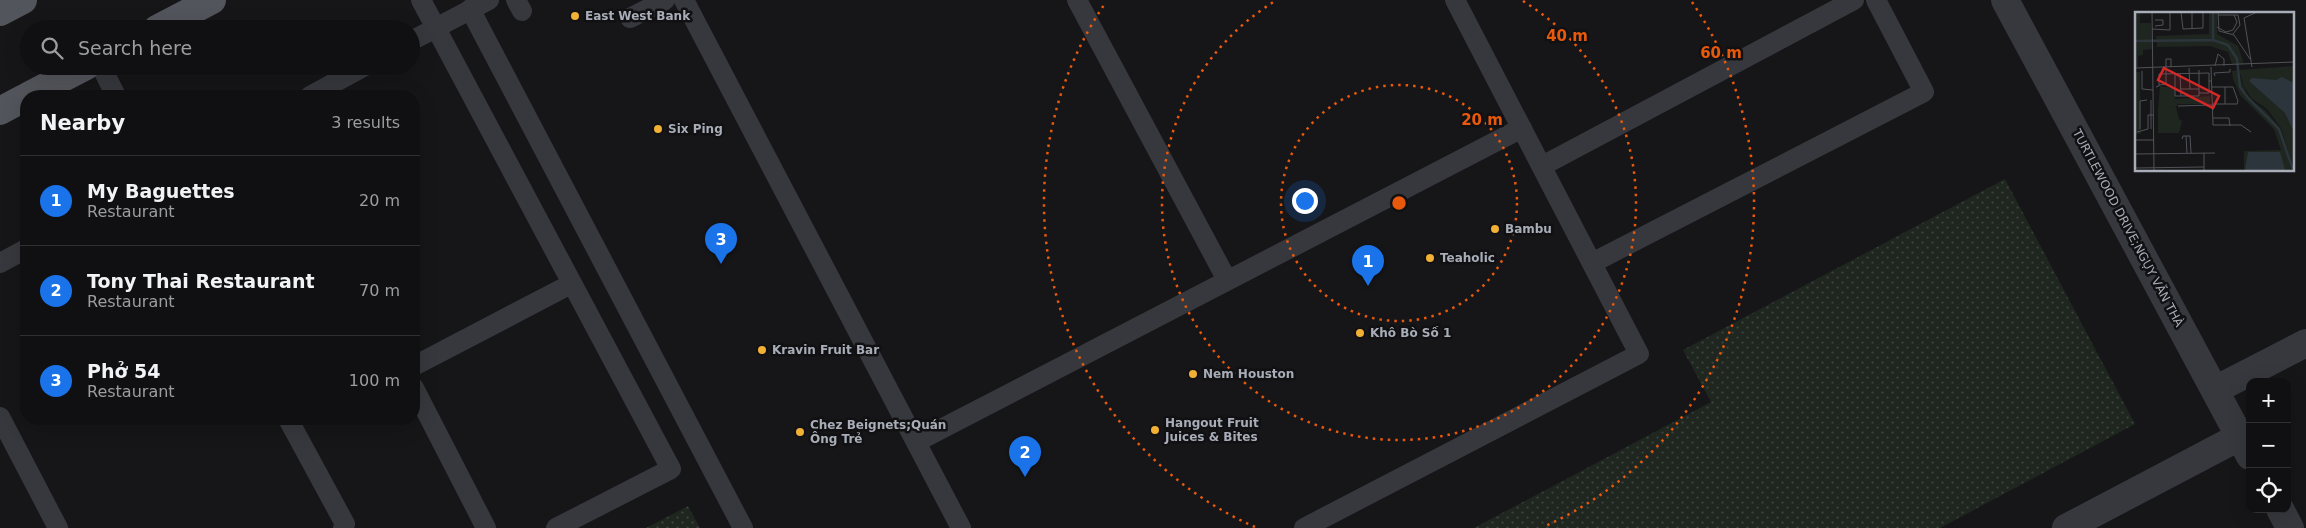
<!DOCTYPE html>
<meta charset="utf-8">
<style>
:root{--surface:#101012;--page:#1e1e20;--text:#f1f3f6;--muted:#9c9d9f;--line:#303032;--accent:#1a73e8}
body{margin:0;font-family:"DejaVu Sans",sans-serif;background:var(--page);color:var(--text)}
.controls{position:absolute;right:15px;bottom:15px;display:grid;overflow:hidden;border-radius:10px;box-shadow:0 5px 20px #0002}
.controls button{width:45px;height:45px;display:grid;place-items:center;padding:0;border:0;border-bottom:1px solid var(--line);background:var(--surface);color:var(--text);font:25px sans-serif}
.you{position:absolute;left:1304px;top:200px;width:18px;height:18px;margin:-12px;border:4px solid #fff;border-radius:50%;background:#1a73e8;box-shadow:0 0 0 8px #1a73e833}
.badge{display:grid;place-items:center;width:32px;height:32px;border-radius:50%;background:var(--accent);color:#fff;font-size:16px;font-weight:700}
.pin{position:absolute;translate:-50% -41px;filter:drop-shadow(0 1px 2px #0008)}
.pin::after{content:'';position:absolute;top:26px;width:18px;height:15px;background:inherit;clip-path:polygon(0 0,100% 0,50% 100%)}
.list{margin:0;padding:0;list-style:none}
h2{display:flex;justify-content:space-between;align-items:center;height:65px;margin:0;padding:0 20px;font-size:21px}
h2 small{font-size:16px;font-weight:400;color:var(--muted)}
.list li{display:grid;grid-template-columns:32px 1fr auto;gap:15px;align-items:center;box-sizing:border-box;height:90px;padding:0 20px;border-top:1px solid var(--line)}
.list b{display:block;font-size:19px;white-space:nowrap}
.list p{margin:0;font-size:16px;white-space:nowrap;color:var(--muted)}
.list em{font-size:16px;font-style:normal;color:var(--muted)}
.icon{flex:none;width:28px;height:28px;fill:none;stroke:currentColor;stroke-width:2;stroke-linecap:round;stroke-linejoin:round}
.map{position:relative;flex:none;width:2306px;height:528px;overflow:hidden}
.search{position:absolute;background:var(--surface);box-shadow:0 5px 20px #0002;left:20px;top:20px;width:400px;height:55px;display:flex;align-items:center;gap:12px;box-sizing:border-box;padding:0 18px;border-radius:28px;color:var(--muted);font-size:19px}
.panel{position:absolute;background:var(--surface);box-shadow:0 5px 20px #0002;left:20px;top:90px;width:400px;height:335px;border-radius:20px}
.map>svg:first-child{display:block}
.grass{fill:url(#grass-dots)}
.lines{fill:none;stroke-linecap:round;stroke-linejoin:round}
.service{stroke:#37383d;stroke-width:20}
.minor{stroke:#37383d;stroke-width:28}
.primary{stroke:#53555c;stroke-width:28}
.ring{fill:none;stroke:#e8590c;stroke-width:2.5;stroke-dasharray:2.5 5}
.poi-dot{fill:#f2b134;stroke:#111113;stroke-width:2}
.labels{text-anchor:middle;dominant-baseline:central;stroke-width:5;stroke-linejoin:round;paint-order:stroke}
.poi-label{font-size:12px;font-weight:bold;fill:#a8adb8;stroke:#111113;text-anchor:start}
.street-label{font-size:12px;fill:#a8adb8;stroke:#111113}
.inset-river{fill:none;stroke:#2c353c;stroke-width:2.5}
.inset-road{fill:none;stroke:#505258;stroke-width:1}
.view{fill:#d62828;fill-opacity:0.15;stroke:#d62828;stroke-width:2.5}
.inset-edge{fill:none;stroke:#a8adb8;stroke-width:2.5}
.centre{fill:#e8590c;stroke:#111113;stroke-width:2.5}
.ring-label{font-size:15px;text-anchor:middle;font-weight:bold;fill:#e8590c;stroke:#111113;stroke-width:5;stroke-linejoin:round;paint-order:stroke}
</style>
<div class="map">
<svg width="2306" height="528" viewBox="0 0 2306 528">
<defs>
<pattern id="grass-dots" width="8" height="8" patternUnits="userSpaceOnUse" patternTransform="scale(1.25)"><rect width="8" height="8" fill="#1e261f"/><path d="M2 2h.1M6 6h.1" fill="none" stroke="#3c433d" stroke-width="1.8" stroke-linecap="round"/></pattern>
</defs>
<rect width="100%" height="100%" fill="#161618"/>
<path class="grass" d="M2005,179l130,245 -195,104h-466l237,-126 -28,-52z
M688,506l12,22h-54z"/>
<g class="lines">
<path class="service" d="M421,0l250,469 -115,59
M516,0l6,11
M684,0l277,528
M1077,0l150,280
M470,9l273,519
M630,18l35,-18
M411,41l78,-41
M101,66l15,30
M310,96l55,-30
M1542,166l312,-166
M0,263l26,-14
M1592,263l332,-171 -48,-92
M414,366l157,-82
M414,388l72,140
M0,417l58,111
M288,419l57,105 -2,4
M916,442l606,-314
M1304,528l335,-174 -184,-354"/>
<path class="minor" d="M2005,0l245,456
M2215,390l91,-47
M2280,509l10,19
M2066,528l173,-91"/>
<path class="primary" d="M0,12l23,-12
M157,29l55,-29
M28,96l58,-30
M0,111l26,-14"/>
</g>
<g class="ring">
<circle cx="1399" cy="203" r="118"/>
<path d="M1523 1A237 237 0 1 1 1275 1"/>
<path d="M1255 527A355 355 0 0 1 1106 2M1692 2A355 355 0 0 1 1543 527"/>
</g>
<g class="poi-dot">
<circle cx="575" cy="16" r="5"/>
<circle cx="658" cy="129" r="5"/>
<circle cx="1495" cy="229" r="5"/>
<circle cx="1430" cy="258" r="5"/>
<circle cx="1360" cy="333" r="5"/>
<circle cx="762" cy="350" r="5"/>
<circle cx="1193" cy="374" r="5"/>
<circle cx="1155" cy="430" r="5"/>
<circle cx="800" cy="432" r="5"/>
</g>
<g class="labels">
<g class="poi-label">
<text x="585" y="16">East West Bank</text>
<text x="668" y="129">Six Ping</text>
<text x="1505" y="229">Bambu</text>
<text x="1440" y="258">Teaholic</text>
<text x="1370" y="333">Khô Bò Số 1</text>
<text x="772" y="350">Kravin Fruit Bar</text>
<text x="1203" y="374">Nem Houston</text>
<text x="1165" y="423">Hangout Fruit<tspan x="1165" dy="14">Juices &amp; Bites</tspan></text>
<text x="810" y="425">Chez Beignets;Quán<tspan x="810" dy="14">Ông Trẻ</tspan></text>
</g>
<g class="street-label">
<text transform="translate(2128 228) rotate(62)">TURTLEWOOD DRIVE;NGỤY VĂN THÀ</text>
</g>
</g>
<g transform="translate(2135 12)">
<rect width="159" height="159" fill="#161618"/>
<path d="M0,0h5v11h11l1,26 -9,1v5l-5,1v11h-3zM74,0h8v22l21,12 6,18h-12l-4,-12 -18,-6 -53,1 -1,-11 53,-2zM102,58l11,28 17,12 15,18 11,42h-47v-19l37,-1 -7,-21 -34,-34 -7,-16 -1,-8zM0,60h5l1,62h-6zM25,74l14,2 1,11 35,-3v8h-32l-2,3 -18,2z" fill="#1e261f"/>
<path d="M159,54v104h-1l-12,-42 -14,-19 -16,-11 -7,-11 -5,-17zM41,95l3,12 3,2 -3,12h-21v-25z" fill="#1e261f"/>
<path d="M147,65l12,6v49l-9,-19 -36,-32 3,-3 24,2zM113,140h32l5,18h-40z" fill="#2c353c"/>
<path class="inset-river" d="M78,0v28M0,29l78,-1 15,5 9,14 3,28 9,12 30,30 14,41"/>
<path class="inset-road" d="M17,0l2,158M46,0l2,17 20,-1v-16M57,0v17M83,0l1,19 15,4 16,24M83,3h20l2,10 -7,9M20,8h8v5l-8,1M82,15l9,5 7,-2 4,-8 -3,-7M17,17l18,1v-18M80,54l3,-12 6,5v7M76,55l2,58h28l10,7M117,55l-8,-49 13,-6M0,56l159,-6M31,56v-9h5v8M54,56l1,21M7,59v18l11,1M40,62v22h24v-26M45,62l1,22M80,64l-1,-3 16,-1v-3M24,73l7,-1v-14M21,75l3,-1v-12l50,-1v8h3M77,75h21l5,14 -1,3h-25M90,75v17M45,77h19M64,81h10v-12M16,88v29M43,94l34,-1M78,106h16l1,8M5,117v-28l7,-1M2,120l11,-3v-14h6M51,124l1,17M47,127l1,-3h7l1,17M0,128h19M69,141v17M0,142l80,-1M0,156l69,-1"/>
<path class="view" d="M29,56l55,28 -6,12 -55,-28z"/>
<rect width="159" height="159" class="inset-edge"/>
</g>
<circle cx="1399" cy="203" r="8" class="centre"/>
<g class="ring-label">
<text x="1567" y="41">40 m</text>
<text x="1721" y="58">60 m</text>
<text x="1482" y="125">20 m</text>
</g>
</svg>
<div class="controls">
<button>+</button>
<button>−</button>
<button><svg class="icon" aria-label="locate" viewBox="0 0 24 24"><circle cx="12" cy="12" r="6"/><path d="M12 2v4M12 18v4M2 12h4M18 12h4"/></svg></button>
</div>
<div class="you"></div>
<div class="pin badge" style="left:1368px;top:286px">1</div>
<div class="pin badge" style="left:1025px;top:477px">2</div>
<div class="pin badge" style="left:721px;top:264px">3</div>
<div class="search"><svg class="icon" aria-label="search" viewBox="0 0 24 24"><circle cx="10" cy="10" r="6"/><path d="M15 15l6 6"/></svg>Search here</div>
<section class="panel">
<h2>Nearby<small>3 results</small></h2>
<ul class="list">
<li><span class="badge">1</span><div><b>My Baguettes</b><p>Restaurant</p></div><em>20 m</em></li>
<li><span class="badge">2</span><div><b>Tony Thai Restaurant</b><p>Restaurant</p></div><em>70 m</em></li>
<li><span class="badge">3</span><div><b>Phở 54</b><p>Restaurant</p></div><em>100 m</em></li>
</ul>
</section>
</div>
